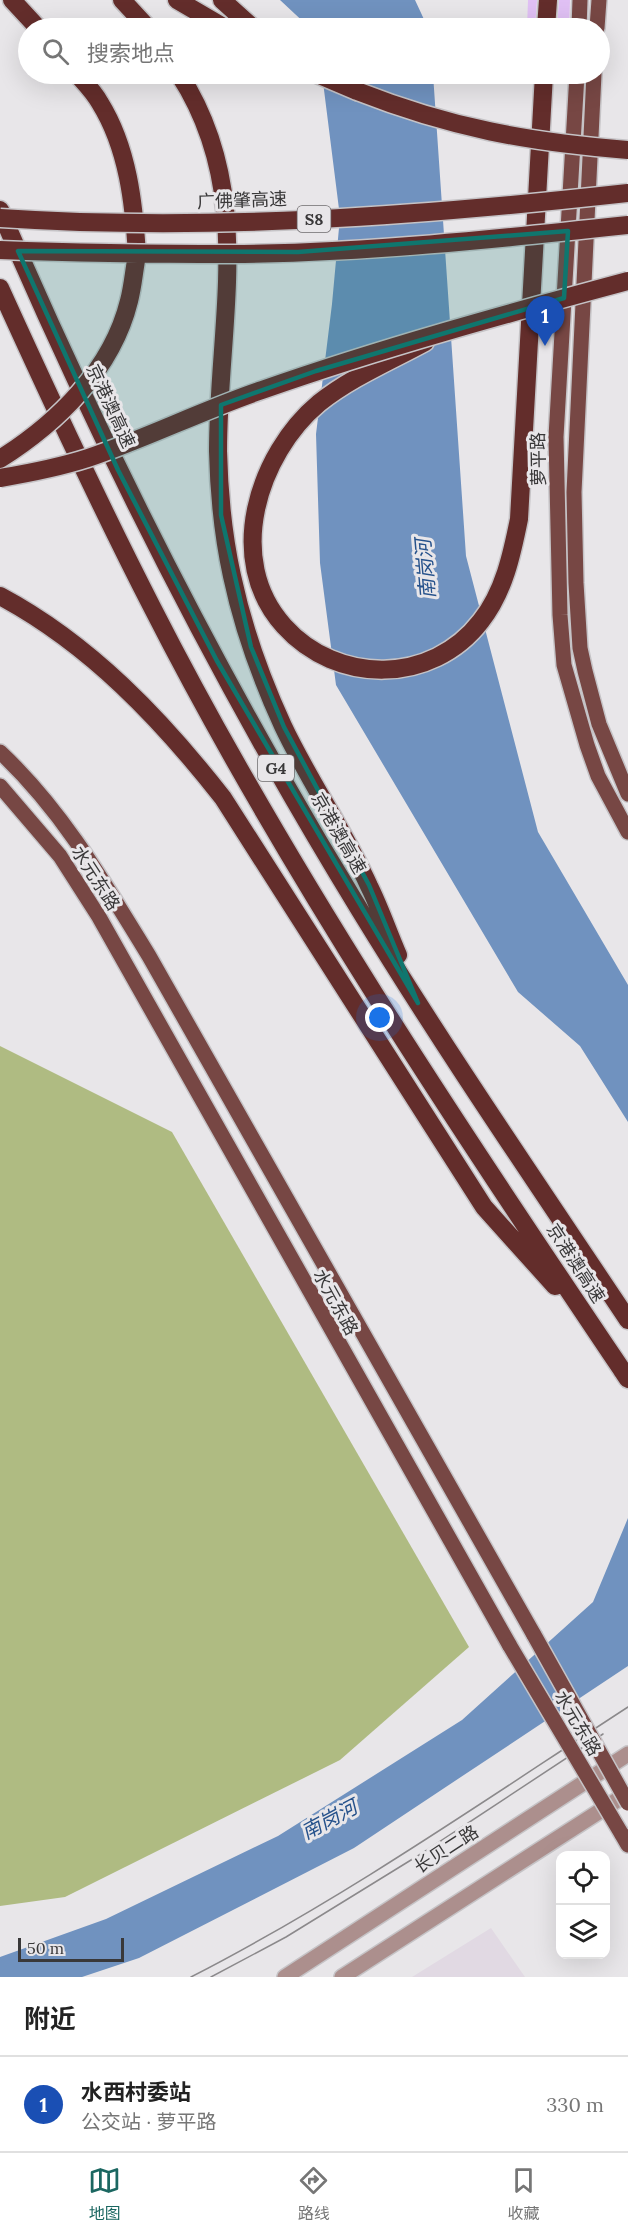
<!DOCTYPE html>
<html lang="zh">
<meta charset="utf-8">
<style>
:root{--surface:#fff;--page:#f6f6f6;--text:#222;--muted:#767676;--line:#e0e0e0;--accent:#1b6761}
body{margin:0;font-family:Lora,"Noto Sans SC",serif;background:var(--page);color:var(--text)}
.controls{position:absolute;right:18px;bottom:18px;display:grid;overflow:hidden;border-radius:12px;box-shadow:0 6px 24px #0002}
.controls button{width:54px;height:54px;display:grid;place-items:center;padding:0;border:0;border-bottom:2px solid var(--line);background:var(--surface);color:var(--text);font:30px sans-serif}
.scale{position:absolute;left:18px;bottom:15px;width:106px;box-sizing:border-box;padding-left:6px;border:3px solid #393839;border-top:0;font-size:16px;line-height:21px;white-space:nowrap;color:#393839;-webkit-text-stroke:4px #e8e6e9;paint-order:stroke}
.you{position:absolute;left:380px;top:1018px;width:21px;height:21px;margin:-15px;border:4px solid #fff;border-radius:50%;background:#1a73e8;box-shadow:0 0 0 9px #1a73e833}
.badge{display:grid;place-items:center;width:39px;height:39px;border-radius:50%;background:var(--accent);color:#fff;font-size:20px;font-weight:700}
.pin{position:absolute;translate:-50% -50px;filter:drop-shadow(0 2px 3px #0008)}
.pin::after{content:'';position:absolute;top:32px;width:21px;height:18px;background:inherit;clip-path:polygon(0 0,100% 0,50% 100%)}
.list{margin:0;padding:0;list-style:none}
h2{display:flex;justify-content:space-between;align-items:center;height:78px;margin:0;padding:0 24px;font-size:26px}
h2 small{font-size:20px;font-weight:400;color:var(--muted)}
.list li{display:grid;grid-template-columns:39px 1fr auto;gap:18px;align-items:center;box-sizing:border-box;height:96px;padding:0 24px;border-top:2px solid var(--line)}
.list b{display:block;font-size:22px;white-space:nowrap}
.list p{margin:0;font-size:20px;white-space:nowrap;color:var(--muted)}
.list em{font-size:20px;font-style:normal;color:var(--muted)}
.icon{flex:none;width:33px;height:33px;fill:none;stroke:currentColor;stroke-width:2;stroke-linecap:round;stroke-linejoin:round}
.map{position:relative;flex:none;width:628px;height:1977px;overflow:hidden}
.search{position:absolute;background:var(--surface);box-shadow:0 6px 24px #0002;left:18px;right:18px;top:18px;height:66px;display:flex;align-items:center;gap:15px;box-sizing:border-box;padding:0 21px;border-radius:33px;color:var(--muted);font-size:22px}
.sheet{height:174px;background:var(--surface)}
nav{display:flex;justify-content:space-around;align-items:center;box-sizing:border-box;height:84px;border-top:2px solid var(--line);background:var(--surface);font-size:16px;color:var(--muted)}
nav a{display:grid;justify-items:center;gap:3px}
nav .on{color:var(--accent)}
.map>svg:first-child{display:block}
.built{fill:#e1d9e3}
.forest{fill:#afbb82}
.water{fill:#7092bf}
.building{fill:#e0c0f4}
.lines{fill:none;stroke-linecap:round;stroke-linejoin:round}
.minor-casing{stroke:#c5c3c6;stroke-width:18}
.major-casing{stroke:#c5c3c6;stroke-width:18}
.highway-casing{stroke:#c5c3c6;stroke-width:21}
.minor{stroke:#ac8f8d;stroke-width:15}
.major{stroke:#774744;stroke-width:15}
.highway{stroke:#632d2b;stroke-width:18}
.tram{stroke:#8b898b;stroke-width:1.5}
.major-bridge-casing{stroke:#c5c3c6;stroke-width:18;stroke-linecap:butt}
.highway-bridge-casing{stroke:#c5c3c6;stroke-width:21;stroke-linecap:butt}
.major-bridge{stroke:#774744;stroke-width:15}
.highway-bridge{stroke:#632d2b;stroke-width:18}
.marked{fill:#0f766e;fill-opacity:0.2;stroke:#0f766e;stroke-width:4.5;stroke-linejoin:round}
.labels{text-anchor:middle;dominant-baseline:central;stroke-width:6;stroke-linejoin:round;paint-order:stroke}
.shield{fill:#e8e6e9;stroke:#6e6c6e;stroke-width:1.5}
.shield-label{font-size:16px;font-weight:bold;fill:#393839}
.street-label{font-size:18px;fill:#393839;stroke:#e8e6e9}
.water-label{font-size:20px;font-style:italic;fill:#25518b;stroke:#e8e6e9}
</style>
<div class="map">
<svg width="628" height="1977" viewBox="0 0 628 1977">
<rect width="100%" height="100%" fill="#e8e6e9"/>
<path class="built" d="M491,1928l34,49h-113z"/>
<path class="forest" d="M0,1046l172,86 297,515 -129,113 -275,137 -65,9z"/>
<path class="water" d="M280,0h135l13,28h-118z
M322,74h111l33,482 72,276 90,153v137l-48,-76 -62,-54 -182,-307 -16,-122 -4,-129 16,-130 8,-87z
M628,1518v148l-274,182 -215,110 -57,19h-82v-20l106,-38 172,-83 184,-116 131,-118z"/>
<path class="building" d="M528,0h9l-2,28h-8z
M559,0h11l-1,28h-12z"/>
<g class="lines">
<g class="minor-casing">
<path id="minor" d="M285,1977l343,-223
M342,1977l286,-184"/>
</g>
<g class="major-casing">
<path id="major" d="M579,28l1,-28
M597,28l2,-28
M577,74l-21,363 4,178 4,50 23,80 11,31 30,56
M594,74l-20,418 2,91 4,65 5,23 14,53 29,70
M0,752c62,58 105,132 149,204l385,679
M0,786l60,70 39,61 411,729
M621,1833l7,12"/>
</g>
<g class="highway-casing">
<path id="highway" d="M12,0l26,28
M122,0l26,28
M177,0l48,28
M222,0l31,28
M546,28l2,-28
M77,74c8,9 17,18 23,29 28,45 34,101 37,152
M179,74c77,118 39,247 39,377 1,42 5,84 14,125 11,52 29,102 51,150 26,55 61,105 86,160 11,22 19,46 29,69
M317,74l40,17
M0,210c104,242 223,477 361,702 85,139 177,273 267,408
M0,288c49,108 99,216 153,321 135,265 309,523 475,770
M425,342c-35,19 -75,36 -106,61 -61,51 -95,157 -35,223 53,59 148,59 197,-5 23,-29 31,-67 38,-102l25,-445
M0,596c90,48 161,123 223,202l261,409 71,79"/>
</g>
<use href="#minor" class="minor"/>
<use href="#major" class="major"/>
<use href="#highway" class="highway"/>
<path class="tram" d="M191,1977c152,-78 294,-177 437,-270
M211,1977l75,-40 138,-85 179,-118"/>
<g class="major-bridge-casing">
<path id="major-bridge" d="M534,1635l94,168
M510,1646l111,187"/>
</g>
<g class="highway-bridge-casing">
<path id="highway-bridge" d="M357,91c94,37 171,51 271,59
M0,218c209,14 420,-2 628,-25
M0,250c77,3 155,4 232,4 132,-1 265,-15 396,-29
M0,459c57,-36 112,-89 129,-158 4,-15 5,-31 8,-46
M0,478c30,-5 60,-11 88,-20 59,-20 115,-48 174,-68 120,-42 243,-76 366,-109"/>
</g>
<use href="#major-bridge" class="major-bridge"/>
<use href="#highway-bridge" class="highway-bridge"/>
</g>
<path class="marked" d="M568,231l-4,67 -248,73 -95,34v110l30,132 33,80 85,158 49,118 -201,-342 -99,-191 -100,-219 280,1z"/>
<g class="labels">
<g class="shield">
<rect x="297.5" y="206" width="33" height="26" rx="4.5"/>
<rect x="258" y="755" width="36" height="26" rx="4.5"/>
</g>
<g class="shield-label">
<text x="314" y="219">S8</text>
<text x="276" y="768">G4</text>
</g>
<g class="street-label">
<text transform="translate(242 200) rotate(-2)">广佛肇高速</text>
<text transform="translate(111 406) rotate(65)">京港澳高速</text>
<text transform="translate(538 459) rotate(-91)">萝平路</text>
<text transform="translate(339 833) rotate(60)">京港澳高速</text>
<text transform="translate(96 878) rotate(57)">水元东路</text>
<text transform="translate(576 1263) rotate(57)">京港澳高速</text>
<text transform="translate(336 1302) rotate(61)">水元东路</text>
<text transform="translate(578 1723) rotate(59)">水元东路</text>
<text transform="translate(446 1849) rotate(-33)">长贝二路</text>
</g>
<g class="water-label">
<text transform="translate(425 569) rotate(-95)">南岗河</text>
<text transform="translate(329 1819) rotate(-28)">南岗河</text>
</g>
</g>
</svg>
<div class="controls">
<button><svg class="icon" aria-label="locate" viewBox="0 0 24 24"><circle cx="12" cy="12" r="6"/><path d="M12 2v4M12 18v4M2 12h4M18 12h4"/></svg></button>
<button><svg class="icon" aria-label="layers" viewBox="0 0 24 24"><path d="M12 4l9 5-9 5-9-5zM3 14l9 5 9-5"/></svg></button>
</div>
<div class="scale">50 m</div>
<div class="you"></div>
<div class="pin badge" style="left:545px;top:346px;background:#1a4fb4">1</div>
<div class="search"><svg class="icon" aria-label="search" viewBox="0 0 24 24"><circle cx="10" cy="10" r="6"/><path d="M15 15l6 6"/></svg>搜索地点</div>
</div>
<section class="sheet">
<h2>附近<small></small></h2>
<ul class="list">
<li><span class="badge" style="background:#1a4fb4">1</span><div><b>水西村委站</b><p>公交站 · 萝平路</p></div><em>330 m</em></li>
</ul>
</section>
<nav>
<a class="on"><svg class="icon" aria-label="map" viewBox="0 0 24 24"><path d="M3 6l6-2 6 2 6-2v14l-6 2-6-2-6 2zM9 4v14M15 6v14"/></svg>地图</a>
<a><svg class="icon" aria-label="directions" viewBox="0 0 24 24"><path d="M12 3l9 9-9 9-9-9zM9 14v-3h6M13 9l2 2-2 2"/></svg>路线</a>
<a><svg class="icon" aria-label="saved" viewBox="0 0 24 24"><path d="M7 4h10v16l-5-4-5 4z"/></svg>收藏</a>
</nav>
